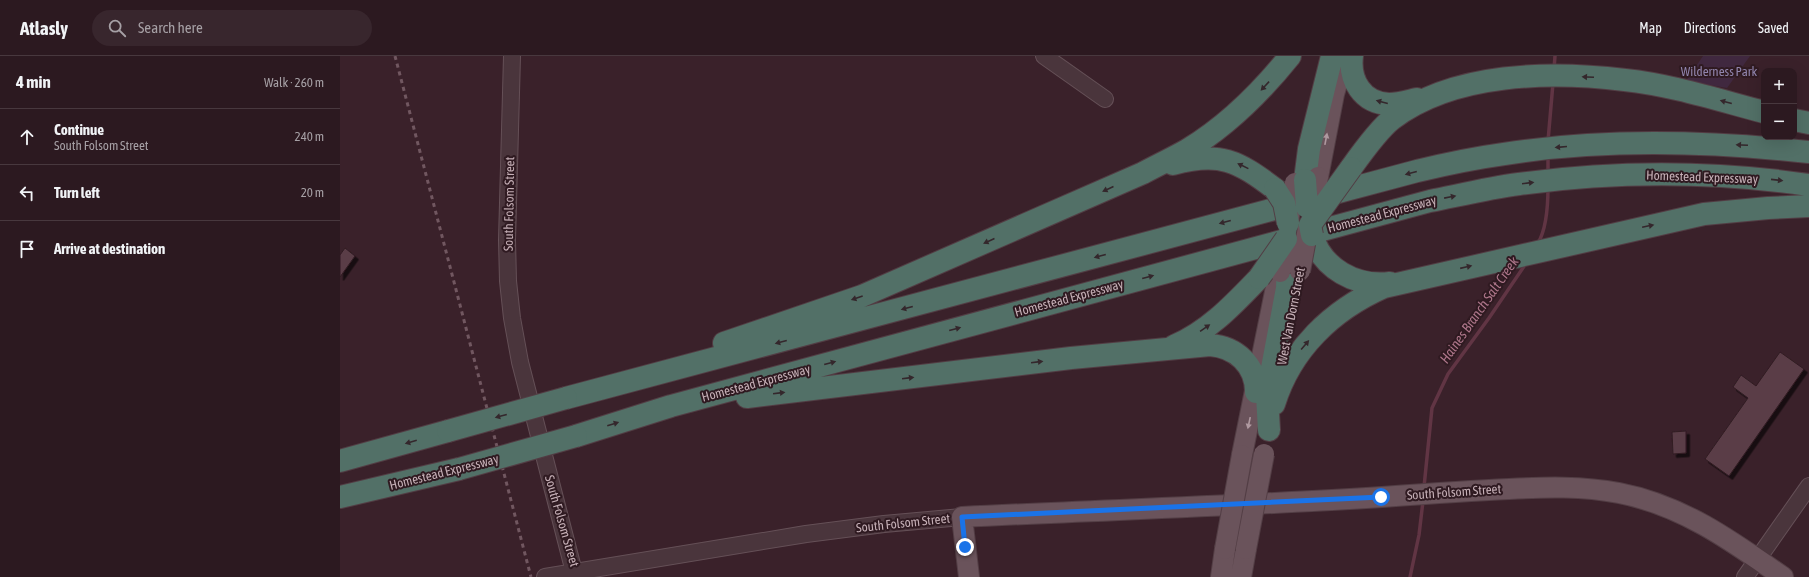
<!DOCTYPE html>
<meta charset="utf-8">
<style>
:root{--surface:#2c1920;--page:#38262d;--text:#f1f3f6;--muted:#a6a0a5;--line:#48383e}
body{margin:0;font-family:"Asap Condensed",sans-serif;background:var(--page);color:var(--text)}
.controls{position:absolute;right:12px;top:12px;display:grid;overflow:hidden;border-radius:8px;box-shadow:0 4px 16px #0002}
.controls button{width:36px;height:36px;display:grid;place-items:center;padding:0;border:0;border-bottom:1px solid var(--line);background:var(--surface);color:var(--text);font:20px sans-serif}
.stop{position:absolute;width:12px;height:12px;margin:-9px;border:3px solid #1a73e8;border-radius:50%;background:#fff}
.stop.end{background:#1a73e8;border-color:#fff;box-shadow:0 1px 4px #0008}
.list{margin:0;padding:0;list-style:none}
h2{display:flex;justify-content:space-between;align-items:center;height:52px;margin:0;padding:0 16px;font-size:17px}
h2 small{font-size:13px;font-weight:400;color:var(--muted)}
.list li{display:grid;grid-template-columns:26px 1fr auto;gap:12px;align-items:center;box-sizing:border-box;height:56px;padding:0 16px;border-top:1px solid var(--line)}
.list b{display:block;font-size:15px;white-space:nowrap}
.list p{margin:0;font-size:13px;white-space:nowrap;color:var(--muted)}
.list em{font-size:13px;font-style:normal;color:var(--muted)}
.icon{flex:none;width:22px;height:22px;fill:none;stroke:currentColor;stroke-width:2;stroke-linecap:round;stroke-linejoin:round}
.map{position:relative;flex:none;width:1469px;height:521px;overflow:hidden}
header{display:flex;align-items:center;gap:24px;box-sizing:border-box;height:56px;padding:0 20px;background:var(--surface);border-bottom:1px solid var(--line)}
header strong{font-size:19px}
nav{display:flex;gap:22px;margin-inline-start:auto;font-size:14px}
.search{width:280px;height:36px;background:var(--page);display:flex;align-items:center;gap:10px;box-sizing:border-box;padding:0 14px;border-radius:22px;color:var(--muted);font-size:15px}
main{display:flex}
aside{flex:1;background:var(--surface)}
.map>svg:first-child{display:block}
.green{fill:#40283f}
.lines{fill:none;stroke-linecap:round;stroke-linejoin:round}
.stream{stroke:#613544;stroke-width:3.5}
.building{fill:#5a3d47;stroke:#311c23;filter:url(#shadow)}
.minor-casing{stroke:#655057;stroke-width:18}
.major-casing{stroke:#533e45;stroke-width:22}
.highway-casing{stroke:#523d44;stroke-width:24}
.minor{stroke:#4a353c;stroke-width:16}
.major{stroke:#6a535b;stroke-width:20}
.highway{stroke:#527067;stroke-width:22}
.rail{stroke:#715760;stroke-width:3;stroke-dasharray:4 4;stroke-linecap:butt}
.major-bridge-casing{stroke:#533e45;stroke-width:22;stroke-linecap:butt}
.highway-bridge-casing{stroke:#523d44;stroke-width:24;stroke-linecap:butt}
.major-bridge{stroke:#6a535b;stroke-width:20}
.highway-bridge{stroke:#527067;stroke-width:22}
.oneway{fill:#34272c}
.oneway2{fill:#af99a0}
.route{stroke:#1a73e8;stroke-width:5}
.labels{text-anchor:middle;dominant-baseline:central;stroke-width:4;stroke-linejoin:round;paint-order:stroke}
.park-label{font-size:13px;fill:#9185ad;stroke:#2f1a21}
.street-label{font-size:13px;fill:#c6b0b7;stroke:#2f1a21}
.water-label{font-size:14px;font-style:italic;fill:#af778b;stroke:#2f1a21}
</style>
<header>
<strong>Atlasly</strong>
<div class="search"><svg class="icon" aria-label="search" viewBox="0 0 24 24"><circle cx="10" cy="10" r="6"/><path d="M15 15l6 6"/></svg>Search here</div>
<nav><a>Map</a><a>Directions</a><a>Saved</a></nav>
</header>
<main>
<aside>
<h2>4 min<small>Walk · 260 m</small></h2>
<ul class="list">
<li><svg class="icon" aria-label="ahead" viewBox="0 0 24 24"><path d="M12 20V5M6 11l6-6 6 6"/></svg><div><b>Continue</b><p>South Folsom Street</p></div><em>240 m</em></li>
<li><svg class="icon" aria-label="left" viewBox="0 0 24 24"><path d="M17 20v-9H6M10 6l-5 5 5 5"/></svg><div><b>Turn left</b></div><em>20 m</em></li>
<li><svg class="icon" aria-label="arrive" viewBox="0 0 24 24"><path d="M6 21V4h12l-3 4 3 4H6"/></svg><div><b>Arrive at destination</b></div></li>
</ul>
</aside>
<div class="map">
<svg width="1469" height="521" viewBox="0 0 1469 521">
<defs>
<filter id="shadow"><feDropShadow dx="3.5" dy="3.5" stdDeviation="0" flood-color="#0009"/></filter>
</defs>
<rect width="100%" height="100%" fill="#3a212a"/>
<path class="green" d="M1363,0h47l-23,32 -41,-7z"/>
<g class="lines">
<path class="stream" d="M1214,13l1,-13
M1208,85l5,-58
M1208,117v-18
M1198,187c9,-15 10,-39 10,-56
M1084,431l8,-79 16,-34 41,-56 38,-56
M1070,521l9,-42 4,-34"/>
</g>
<path class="building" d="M5,192l10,8 -15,21v-22z
M1440,296l24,17 -75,107 -24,-17 43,-61 -15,-11 8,-12 15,11z
M1346,375v22l-13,1 -1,-22z"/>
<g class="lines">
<g class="minor-casing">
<path id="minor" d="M172,0l-5,184 1,41 4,37 8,44 54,210
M704,0l61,43
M205,521l261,-43 78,-10 78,-7
M1405,521l64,-91"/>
</g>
<g class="major-casing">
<path id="major" d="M978,121l16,-83 11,-38
M902,399l35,-173
M629,521l-7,-60c140,-7 280,-11 420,-20 42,-3 84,-6 127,-8 37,-2 73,-3 110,4 63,12 113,48 164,84
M881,521l4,-28
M901,521l5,-28"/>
</g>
<g class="highway-casing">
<path id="highway" d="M1012,0c-3,24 10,47 37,48 9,0 19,-3 28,-5
M1454,64l15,3
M833,108c47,-13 65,-3 102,25
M1011,112c10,-14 27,-38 41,-49 62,-47 159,-48 233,-39 47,5 93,20 139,32
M965,124l4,-31 23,-93
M972,179c10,34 44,52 78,48
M384,287l138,-47 281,-123c15,-8 30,-15 44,-23 40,-24 74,-58 103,-94
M834,290c34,-14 60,-42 85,-68
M407,341l324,-39 139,-13c26,2 46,20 46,47
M226,342l851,-227c29,-7 58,-13 87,-17 101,-16 203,-13 305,-2
M934,348c17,-55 58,-94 110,-117l320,-73 64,-6 41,-2
M929,374l-2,-35 20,-107 1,-30
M236,380l95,-30 759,-205c30,-6 59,-13 89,-17 96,-13 194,-13 290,1
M0,405l108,-30
M0,441l119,-28"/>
</g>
<use href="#minor" class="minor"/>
<use href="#major" class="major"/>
<use href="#highway" class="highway"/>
<path class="rail" d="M55,0l136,521"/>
<g class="major-bridge-casing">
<path id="major-bridge" d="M971,156l7,-35
M948,166l7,-39
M960,215l8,-43
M940,216l6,-33
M885,493l17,-94
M906,493l18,-95"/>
</g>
<g class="highway-bridge-casing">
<path id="highway-bridge" d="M965,124l2,27
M935,133l9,14 4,20
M972,179l-2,-10 41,-57
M919,222l27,-39
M108,375l118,-33
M119,413l117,-33"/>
</g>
<use href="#major-bridge" class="major-bridge"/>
<use href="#highway-bridge" class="highway-bridge"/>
</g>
<defs><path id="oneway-solid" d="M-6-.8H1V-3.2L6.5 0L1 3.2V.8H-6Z"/></defs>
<g class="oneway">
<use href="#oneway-solid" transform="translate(1248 21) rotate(-177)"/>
<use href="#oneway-solid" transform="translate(925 30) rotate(133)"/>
<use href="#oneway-solid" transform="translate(1042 46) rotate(-165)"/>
<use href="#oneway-solid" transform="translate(1386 46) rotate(-165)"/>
<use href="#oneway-solid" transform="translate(1402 89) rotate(-177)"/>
<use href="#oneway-solid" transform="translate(1221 91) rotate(175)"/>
<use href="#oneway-solid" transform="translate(903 110) rotate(-154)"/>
<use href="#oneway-solid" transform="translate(1071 117) rotate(165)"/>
<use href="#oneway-solid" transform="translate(1437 124) rotate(6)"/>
<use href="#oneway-solid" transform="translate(1188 127) rotate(-7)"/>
<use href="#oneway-solid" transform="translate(768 133) rotate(156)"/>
<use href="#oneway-solid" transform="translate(1110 141) rotate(-11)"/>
<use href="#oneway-solid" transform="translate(885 166) rotate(165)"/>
<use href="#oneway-solid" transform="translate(1308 170) rotate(-12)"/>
<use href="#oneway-solid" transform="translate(649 185) rotate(156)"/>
<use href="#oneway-solid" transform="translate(760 200) rotate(165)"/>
<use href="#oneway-solid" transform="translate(1126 211) rotate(-13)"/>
<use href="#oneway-solid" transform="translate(808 221) rotate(-15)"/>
<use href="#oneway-solid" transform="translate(517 242) rotate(161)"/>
<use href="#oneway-solid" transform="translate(567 252) rotate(165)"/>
<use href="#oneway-solid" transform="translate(865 272) rotate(-35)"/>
<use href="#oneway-solid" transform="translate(615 273) rotate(-15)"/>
<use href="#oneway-solid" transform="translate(441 286) rotate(165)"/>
<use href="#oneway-solid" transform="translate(965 289) rotate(-50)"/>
<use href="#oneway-solid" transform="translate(697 306) rotate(-7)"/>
<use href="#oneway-solid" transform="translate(490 307) rotate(-15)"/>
<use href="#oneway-solid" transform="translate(568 322) rotate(-7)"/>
<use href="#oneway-solid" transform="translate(439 337) rotate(-7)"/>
<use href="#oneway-solid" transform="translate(161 360) rotate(165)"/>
<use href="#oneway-solid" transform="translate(273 368) rotate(-17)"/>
<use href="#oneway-solid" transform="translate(71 386) rotate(164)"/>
</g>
<g class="oneway2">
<use href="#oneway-solid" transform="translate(986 83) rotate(-79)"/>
<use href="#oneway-solid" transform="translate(909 367) rotate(102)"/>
</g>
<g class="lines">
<path class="route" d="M625,491l-3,-30 419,-20"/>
</g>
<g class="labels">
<g class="park-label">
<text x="1379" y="15">Wilderness Park</text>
</g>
<g class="street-label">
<text transform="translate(1362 121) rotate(2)">Homestead Expressway</text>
<text transform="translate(169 148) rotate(-89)">South Folsom Street</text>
<text transform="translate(1042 158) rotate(-15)">Homestead Expressway</text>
<text transform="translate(729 242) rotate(-15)">Homestead Expressway</text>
<text transform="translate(951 260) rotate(-79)">West Van Dorn Street</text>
<text transform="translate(416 327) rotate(-15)">Homestead Expressway</text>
<text transform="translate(104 416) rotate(-14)">Homestead Expressway</text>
<text transform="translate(1114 436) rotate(-4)">South Folsom Street</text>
<text transform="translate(222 465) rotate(74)">South Folsom Street</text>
<text transform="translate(563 467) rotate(-6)">South Folsom Street</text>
</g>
<g class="water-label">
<text transform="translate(1139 254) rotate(-55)">Haines Branch Salt Creek</text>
</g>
</g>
</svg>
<div class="controls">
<button>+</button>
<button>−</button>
</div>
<div class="stop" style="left:1041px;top:441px"></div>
<div class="stop end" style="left:625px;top:491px"></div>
</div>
</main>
